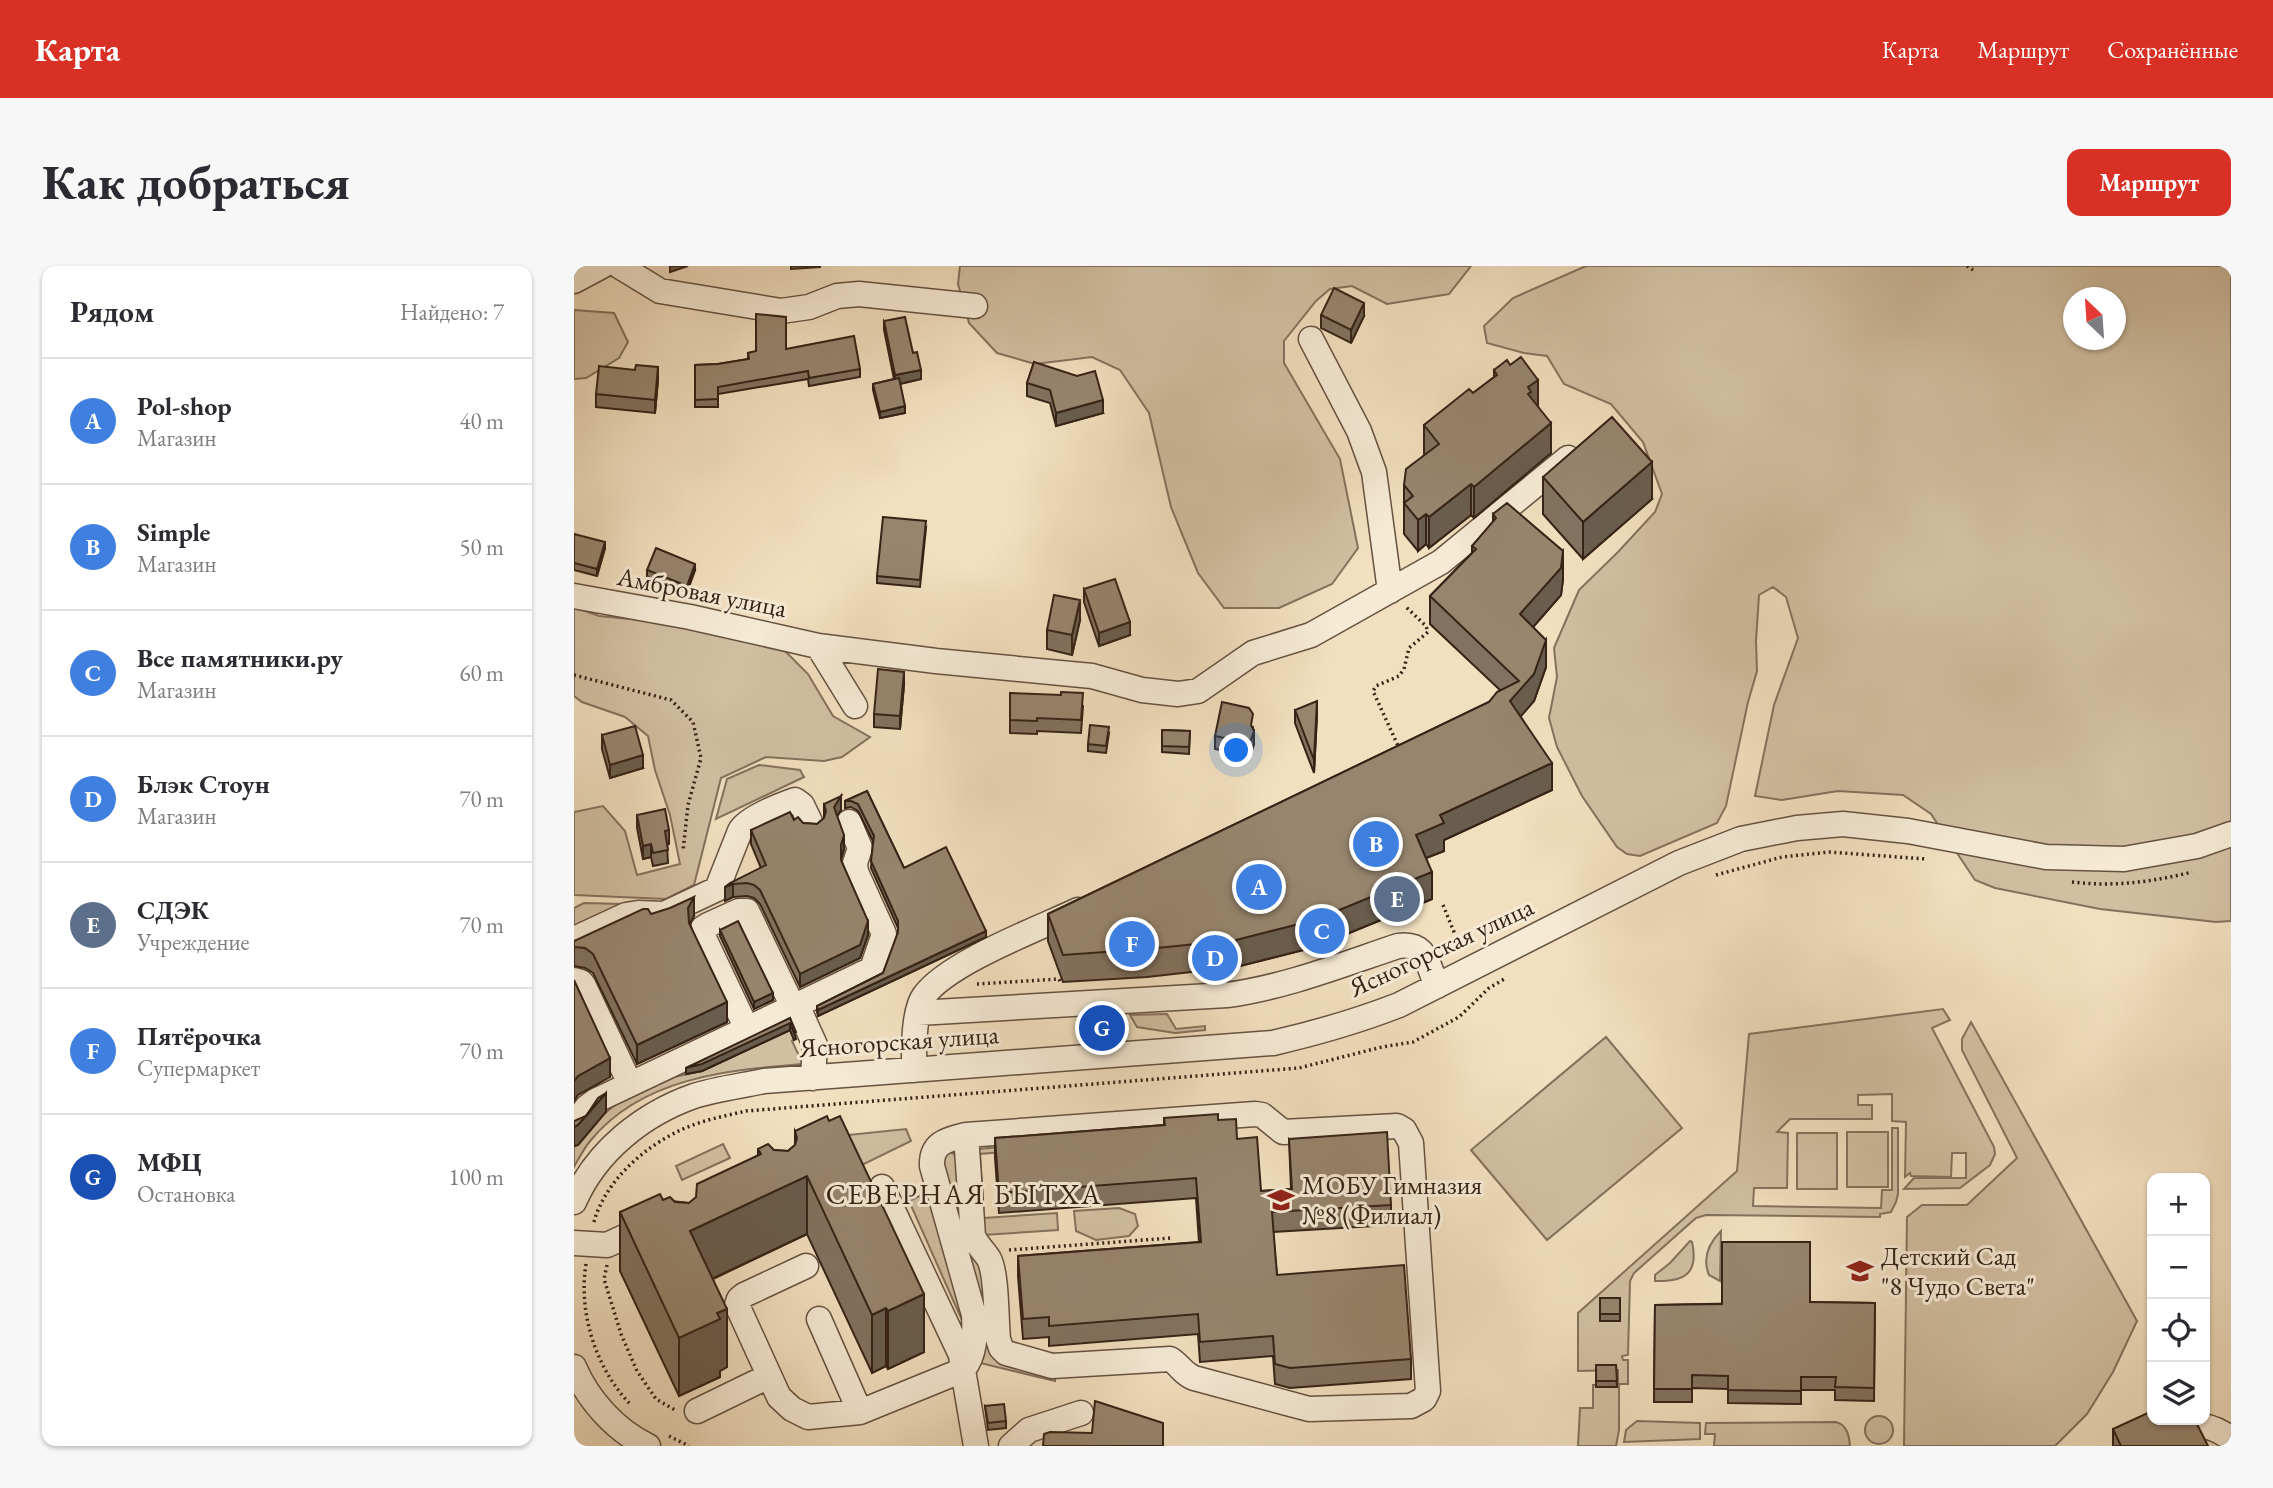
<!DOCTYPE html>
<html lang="ru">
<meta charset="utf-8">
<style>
:root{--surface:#fff;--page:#f7f7f7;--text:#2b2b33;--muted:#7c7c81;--line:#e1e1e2;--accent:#d93025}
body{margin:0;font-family:"EB Garamond",serif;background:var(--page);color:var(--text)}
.controls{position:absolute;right:21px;bottom:21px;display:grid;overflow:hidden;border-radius:14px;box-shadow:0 2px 5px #0004}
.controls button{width:63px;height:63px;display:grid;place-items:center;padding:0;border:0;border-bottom:2px solid var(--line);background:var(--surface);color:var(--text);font:35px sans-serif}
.compass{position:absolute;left:1489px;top:21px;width:63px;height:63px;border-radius:50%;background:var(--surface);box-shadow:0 2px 5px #0004;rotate:335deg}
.you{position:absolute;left:663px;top:485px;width:24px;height:24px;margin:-18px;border:5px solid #fff;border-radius:50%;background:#1a73e8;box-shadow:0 0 0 10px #1a73e833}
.badge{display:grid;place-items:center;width:46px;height:46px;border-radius:50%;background:var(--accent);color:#fff;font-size:23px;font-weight:700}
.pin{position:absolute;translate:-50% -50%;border:4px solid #fff;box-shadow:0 2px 7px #0006}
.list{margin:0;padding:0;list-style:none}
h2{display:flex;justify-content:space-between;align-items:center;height:91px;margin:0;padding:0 28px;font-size:30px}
h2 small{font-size:23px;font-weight:400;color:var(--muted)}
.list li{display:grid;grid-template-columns:46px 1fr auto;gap:21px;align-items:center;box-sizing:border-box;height:126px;padding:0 28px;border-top:2px solid var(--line)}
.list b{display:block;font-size:26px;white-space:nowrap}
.list p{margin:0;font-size:23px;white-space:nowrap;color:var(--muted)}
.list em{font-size:23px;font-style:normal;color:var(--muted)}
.icon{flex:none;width:38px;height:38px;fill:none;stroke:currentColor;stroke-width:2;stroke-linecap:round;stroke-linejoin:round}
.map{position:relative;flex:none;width:1657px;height:1180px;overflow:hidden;border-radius:14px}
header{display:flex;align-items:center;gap:42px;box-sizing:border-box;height:98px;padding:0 35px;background:var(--accent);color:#fff}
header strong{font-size:33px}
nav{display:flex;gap:38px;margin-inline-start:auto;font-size:24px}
.intro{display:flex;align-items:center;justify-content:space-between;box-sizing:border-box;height:168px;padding:0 42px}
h1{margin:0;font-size:49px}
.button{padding:18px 32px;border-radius:14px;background:var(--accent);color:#fff;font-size:24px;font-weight:700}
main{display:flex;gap:42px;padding:0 42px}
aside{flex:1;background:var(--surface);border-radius:14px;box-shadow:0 2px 5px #0004}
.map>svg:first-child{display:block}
.green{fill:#d1bfa2;stroke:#84715c;stroke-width:2;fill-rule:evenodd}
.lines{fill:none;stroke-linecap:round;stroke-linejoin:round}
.minor-casing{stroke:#655240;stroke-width:27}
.path{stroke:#362316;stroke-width:3.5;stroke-dasharray:2 3.5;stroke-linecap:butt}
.minor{stroke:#f6ead5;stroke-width:24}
.wall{fill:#82725f;stroke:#362316;stroke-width:2}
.shaded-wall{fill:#6a5d4d;stroke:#362316;stroke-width:2}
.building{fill:#97856e;stroke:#362316;stroke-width:2}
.labels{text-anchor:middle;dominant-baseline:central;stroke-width:6;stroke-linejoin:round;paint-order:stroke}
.street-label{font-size:26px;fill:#362316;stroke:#f6ead5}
.poi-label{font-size:26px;fill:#362316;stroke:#f6ead5;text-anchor:start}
.neighbourhood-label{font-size:28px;letter-spacing:2px;fill:#362316;stroke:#f6ead5}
</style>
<header>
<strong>Карта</strong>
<nav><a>Карта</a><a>Маршрут</a><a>Сохранённые</a></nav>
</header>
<div class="intro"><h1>Как добраться</h1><a class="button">Маршрут</a></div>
<main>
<aside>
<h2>Рядом<small>Найдено: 7</small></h2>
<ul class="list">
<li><span class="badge" style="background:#3f7fe0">A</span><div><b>Pol-shop</b><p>Магазин</p></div><em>40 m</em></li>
<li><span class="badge" style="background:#3f7fe0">B</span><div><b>Simple</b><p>Магазин</p></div><em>50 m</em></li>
<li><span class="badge" style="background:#3f7fe0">C</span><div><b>Все памятники.ру</b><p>Магазин</p></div><em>60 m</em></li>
<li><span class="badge" style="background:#3f7fe0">D</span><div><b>Блэк Стоун</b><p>Магазин</p></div><em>70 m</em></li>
<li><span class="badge" style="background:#5c6f8a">E</span><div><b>СДЭК</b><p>Учреждение</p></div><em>70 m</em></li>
<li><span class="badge" style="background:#3f7fe0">F</span><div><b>Пятёрочка</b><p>Супермаркет</p></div><em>70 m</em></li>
<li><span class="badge" style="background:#1a4fb4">G</span><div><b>МФЦ</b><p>Остановка</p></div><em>100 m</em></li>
</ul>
</aside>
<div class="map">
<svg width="1657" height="1180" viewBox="0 0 1657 1180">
<rect width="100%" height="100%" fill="#f1dfbf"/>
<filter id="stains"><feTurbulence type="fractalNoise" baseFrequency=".00286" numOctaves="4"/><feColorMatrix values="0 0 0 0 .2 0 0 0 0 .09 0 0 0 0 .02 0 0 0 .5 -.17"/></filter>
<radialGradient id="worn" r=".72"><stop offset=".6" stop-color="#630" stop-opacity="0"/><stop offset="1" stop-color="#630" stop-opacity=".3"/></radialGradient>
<path class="green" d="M386,0h511l-22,28 -62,10 -35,-18 -22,3 -14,12 -32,40v22l56,96 18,89 -26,36 -53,24h-55l-26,-35 -27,-66 -22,-94 -29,-43 -28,-13 -57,7 -38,-11 -28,-30 -11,-39z
M1012,0h645v655l-15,1 -116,-13 -105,-21 -20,-8 -44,-66 -28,-19 -65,-4 -56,9 -27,-4 19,-91 24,-67 -12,-41 -13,-10 -14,8 -3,46 1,30 -9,31 -22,104 -9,17 -77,33 -13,-2 -10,-7 -35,-51 -25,-49 -8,-29 8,-41 -3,-29 25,-58 39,-38 37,-40 7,-18 -19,-52 -32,-38 -47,-20 -17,-28 -23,-3 -37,-10 -3,-17 29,-28zM1500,32h42v42h-42z
M0,44l40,3 14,29 -9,16 -33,20 -12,1z
M0,341l25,9 73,7 112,27 24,24 25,42 37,21 -28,20 -18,4 -58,-4 -45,21 -27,107 -28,14 -92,-4v-83l29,-6 22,25 12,44 43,-11 -10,-49 -15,-45 -7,-34 -23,-19 -43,-15 -8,-6z
M185,499l41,5 4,7 -88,42 11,-40z
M10,637l39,1 -49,23v-19z
M1369,743l7,11 -18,8 62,119 1,7 -5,11 -30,23 -56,1 10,-11h52v-25h-14l-1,24 -40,-1 -1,-3 -5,4 1,-55 -14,-1v-27l-34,1v10h14v14h-82l-13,13 11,1 -1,55h-33l-1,18 128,2 1,-18h10v-62h6v66l-2,8 -5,10 -11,2v3l-174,-2 -10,3 -62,55 -4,8 -2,74 -6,1 1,4h5v24h-10v-14l-40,1v-58l159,-142 12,-137z
M593,748l9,15 29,-3v4l-30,3 -38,-6 -7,-12z
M1397,756l166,299 -24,51 -26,42 -32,32h-151l3,-229 15,-12h45l50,-47 -55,-108v-11z
M216,764l4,10 -2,1 11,23c-74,6 -160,13 -212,76 -7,8 -12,18 -17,27v-20l29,-32 20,-17 36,-18 43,-9z
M1032,771l76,91 -135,112 -76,-90z
M332,863l5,12 -49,24 -14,-30z
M585,866v7l-179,15 4,64 73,-5 1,17 -74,5 -5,-86z
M1273,866h41v55h-41z
M1223,867h40v56h-40z
M149,878l7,14 -48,22 -6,-14z
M375,886l8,3 25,107 10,76 64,36 -1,7 -75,-18 -39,-205z
M358,924l33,126 -4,2 -52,-117z
M545,942l16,6 3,12 -9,10 -33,4 -20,-9 -2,-20z
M1147,965l-1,50 -11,-6c-7,-17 0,-32 12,-44z
M1116,975l2,1c7,31 -7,40 -37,39v-6l15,-12z
M1019,1119h26v45l-3,16h-38l2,-38h13z
M1291 1164a14 14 0 1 1 28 0a14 14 0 1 1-28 0Z
M1063,1155l63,2v16l-76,3 2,-12z
M1262,1156c11,3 13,13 14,24h-136l1,-12h-10l1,-11z"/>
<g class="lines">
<g class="minor-casing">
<path id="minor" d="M45,0l41,25 121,20 28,-4 28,-11 22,-2 116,12
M0,15l28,-15
M737,73l48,92 15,41 16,119
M0,330l116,21 128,29 118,15 156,15 50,14 36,4 20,-3 55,-38 58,-18 130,-73 127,-104
M244,380l37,60
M0,673l52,-24 12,-2 26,1 53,-25 23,-58c6,-13 41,-26 55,-31l7,5 9,19
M0,714l7,2 3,4 46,98
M344,747l309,-18c59,-8 114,-30 171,-49 29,-4 29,18 39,40
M173,763l-44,-93v-8l5,-3 31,-14h8l46,96
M340,804c0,-20 -1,-58 10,-74 23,-33 116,-68 154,-86
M239,812l2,-33 -18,-40 75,-36 12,-35 -28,-62 -1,-9 5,-15 -11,-26
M681,848l7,1 21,17 114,-6 7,4 7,13 17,248 -4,8 -13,7 -102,3 -115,-31c-11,-4 -14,-13 -24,-19l-118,7 -46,-13 -5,-5 -3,-9c-2,-19 -1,-65 -9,-80 -5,-8 -12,-14 -16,-23l-7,-101z
M0,860l13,-19 8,-6 202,-96
M308,921l79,168 2,15
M0,936c22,-51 69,-88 120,-106 22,-7 47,-10 70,-15l509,-38c43,-10 85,-22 126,-38l280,-142 62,-24 56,-11 46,-4 65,7 138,26 78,2 73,-13 34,-12
M0,977l33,2 41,-19
M232,1000l-62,29 -5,4 -2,6 42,92 13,12 16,8 52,-5 103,-42 13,76
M245,1053l41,93
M0,1101c14,33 42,64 74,79
M389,1104c13,-17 12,-34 11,-55l-42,-149c-1,-23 14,-26 34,-31
M123,1145l72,-35
M437,1180l18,-16 52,-17
M1561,1180c29,-20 65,-32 96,-7"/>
</g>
<path class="path" d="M1393,0l6,4
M0,409l97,25 22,22 8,36 -13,47 -5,46
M826,484l-27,-59 3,-5 23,-10 5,-7 5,-21 19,-16 -2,-6 -20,-19
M1142,609l66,-18 47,-5 97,7
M1498,616c41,5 80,0 120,-10
M869,639l18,44
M403,718l82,-5 2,4
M20,956c11,-41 51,-76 89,-93 20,-9 42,-13 63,-18l553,-43 83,-21 31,-5 46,-25 30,-29 17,-10
M435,984l162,-12
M12,998c-8,49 10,105 45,141
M33,999l-3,14 17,55 16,37 19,28 19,11
M95,1170l20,10"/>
<use href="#minor" class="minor"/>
</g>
<path class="wall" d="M217,0h29v1l-29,2z
M747,49l43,1 -13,27 -30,-15z
M310,55l29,32 8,26 -21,5 5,29 -25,5 -7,-28v-6l21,-5 -10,-49z
M212,83l74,20v8l-51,9 -1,-7 -90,15v13h-23v-42l23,-1 30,-5v-6z
M460,96l69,51 -47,13 -6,-23 -23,-7v-13z
M920,104l44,36 13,47 -77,65 -3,-3 -42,33 -3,-4 -8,7 -14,-17v-49l20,-30v-30l49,-32 21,-16z
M84,114l-3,33 -59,-6v-13z
M969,211l109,22 -69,60 -40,-45z
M919,248l70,65 -2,16 -28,32 13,40 -12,34 -14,15 32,74 -108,50v11l-18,7 6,41 -117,48 -79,20 -89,10 -84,5 -15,-41v-27l441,-212 11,-12 -70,-66v-28l42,-43v-7l21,-23z
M352,262l-6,59 -43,-4v-7z
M0,268l31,14 -8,28 -23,-6z
M73,304h48l-8,22 -40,-15z
M510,323l46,46 -31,11 -15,-44z
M506,354l-8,35 -25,-6v-19z
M330,419l-4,44 -26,-2v-13z
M436,427l73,13 -2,27 -44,-2v3l-27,-1z
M721,444l22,4 -3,59 -19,-50z
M679,461l1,17 -3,9 -7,2 -29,-6v-13z
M588,464l28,1 -1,23 -27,-2z
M535,467l-3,20 -18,-2v-7z
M28,469l41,33 -33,10 -8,-29z
M293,525l37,77 82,69 -168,79 -1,-4v-6l66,-33 15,-40v-5l-27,-60 2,-27 -15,-30 -7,-4 -6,1v-7z
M250,538l17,6 -4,6 7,33 -3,11 27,75 -8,23 -60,29 -40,-83 -6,-6 -7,-2 -14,1 -8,4v-14l36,-19 -10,-24v-14l43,-10 9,3 14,1 7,-6z
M63,549l32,15v14h-2l1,19 -15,3 -2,-9 -8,2 -6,-31z
M77,648l43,2 -4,8 37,98 -90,42 -44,-91 -8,-5 -11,-2v-25z
M146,664l53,70 -19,9 -34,-73z
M216,752l6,21 -2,1 -4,-10 -88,41 -16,3z
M590,852l54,2 19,19 24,52 30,-2 -2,-50 102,66v20l-118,7 4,43 134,84v20l-121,9 -15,-4 -2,-28 -73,6 -2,-28 -149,12v-9l-26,2 -5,-63v-20l181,-14 -3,-44 -197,15 -4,-55v-20l169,-13z
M221,865l129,221 -36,17 -2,-3 -14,7 -65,-139 -94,45 14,88 -7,4v6l-41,19 -59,-125v-59l43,-12 26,3 69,-48v-6l30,2 7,-6z
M1026,1032h20v23h-20z
M1236,1036l65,1 -1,98 -39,-1v-10h-34v14l-73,-1v-14l-36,-1v14h-38l1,-97z
M1022,1099h20l1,22h-21z
M411,1140l21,15v7l-18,2z
M1539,1163l95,17h-95z"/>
<path class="shaded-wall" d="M96,0h18l-18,6z
M790,37v13l-13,27v-13z
M84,101v13l-3,33v-13z
M347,104v9l-26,6v-10z
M964,114v30l-10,15v-38z
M529,134v13l-47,13v-13z
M331,140v7l-25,5v-6z
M977,157v30l-77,65v-31z
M1078,196v37l-69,60v-37z
M897,218v31l-42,33v-31z
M852,248v30l-8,7v-31z
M31,276v6l-8,28v-7z
M989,285v28l-2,16 -41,47v-28z
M121,298v6l-8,22v-6z
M506,334v20l-8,35v-20z
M556,356v13l-31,11v-13z
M972,374v27l-12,34 -24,28v-28z
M330,406v13l-4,44v-13z
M743,435v13l-3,59v-13z
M680,465v13l-3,9 -7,2v-13z
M69,489v13l-33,10v-13z
M978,497v27l-108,50v11l-28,11v-27l24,-20z
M267,530v14l-7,11v-14z
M270,569v14l-3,10v-14z
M77,578v13l-8,2v-13z
M858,606v27l-117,48 -79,20v-27z
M159,618v13l-8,4v-14z
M120,631v19l-6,11v-19z
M294,655v14l-8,23 -60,29v-13z
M412,665v6l-168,79v-6z
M199,727v7l-19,9v-7z
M153,736v20l-90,42v-19z
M216,757v7l-88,41 -16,3v-6z
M36,792v19l-32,18 -4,6v-20l4,-5z
M32,827v19l-28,33 -4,1v-19l4,-2z
M233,910v58l-117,55v-58z
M350,1028v58l-36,17v-58z
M312,1042v58l-14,7v-58z
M153,1043v58l-7,4v6l-41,19v-58l38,-25z"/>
<path class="building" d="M760,22l30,15 -13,27 -30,-15z
M182,48l30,3v32l68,-13 6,33 -51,9 -1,-7 -90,16v12l-23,1v-35l23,-1 31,-5 -1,-6 8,-2z
M331,51l8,36 4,-1 4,18 -26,5 -11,-54z
M947,91l17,23 -10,7 3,5 -3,2 23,29 -77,64 -3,-3 -42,33 -3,-3 -8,6 -14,-17 9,-7 -9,-11 2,-16 33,-25 -15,-19 45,-36 4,4 24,-18 -3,-5 13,-10 3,5z
M460,96l43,14 18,-5 8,29 -47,13 -6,-23 -23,-7z
M62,99l22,2 -3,33 -59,-6 3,-28 36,4z
M325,112l6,28 -25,6 -7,-28z
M1038,151l40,45 -69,60 -40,-45z
M933,237l56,48 -2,17 -41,46 26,26 -12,34 -24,27 42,62 -112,52 4,8 -28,12 16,37 -117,48 -79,20 -89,9 -84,6 -15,-41 441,-212 8,-10 22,-11 -89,-85 46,-47 -4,-3 24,-28 -3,-4z
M309,251l43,4 -6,59 -43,-4z
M0,268l31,8 -8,27 -23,-6z
M82,282l39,16 -8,22 -40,-16z
M541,313l15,43 -31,11 -15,-44z
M480,329l26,5 -8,35 -25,-5z
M304,403l26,3 -4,44 -26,-2z
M487,426l22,1 -2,27 -44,-2v3l-27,-1v-27l51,2z
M743,435l-3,59 -19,-50z
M648,436l27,6 4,6 -2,11 3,6 -3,9 -7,2 -29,-6z
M516,459l19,2 -3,19 -18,-2z
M61,460l8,29 -33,10 -8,-30z
M588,464l28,1 -1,16 -27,-1z
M293,525l37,77 42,-21 40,84 -168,79 -1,-4 66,-33 15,-41v-11l-27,-60 3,-25 -16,-32 -7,-3h-6z
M267,530l-7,11 10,28 -3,10v15l27,61 -8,24 -60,29 -40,-84 -6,-5 -7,-2 -14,1 -8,3 5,-4 36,-18 -15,-35 39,-18 4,8 4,-3 5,6 14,1 7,-6 2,-7 -2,-7z
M91,543l4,21 -4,1 3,19 -15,3 -2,-9 -8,2 -6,-31z
M120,631l-6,11 1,15 38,79 -90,43 -44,-91 -8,-6 -11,-1v-6l69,-32h5l3,5 19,-6z
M164,655l35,72 -19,9 -34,-72z
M0,714l36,78 -32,18 -4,5z
M216,752l6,14 -2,1 -4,-10 -88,41 -16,4z
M32,827l-28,32 -4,2v-6l12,-5 12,-18z
M644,848v6l18,-1 1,20 20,-2 4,54 31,-2 -3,-50 98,-7 4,73 -119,7 5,63 127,-10 7,94 -121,9 -15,-4 -2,-28 -73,6 -2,-28 -149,12v-9l-26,2 -5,-63 183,-14 -5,-64 -197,15 -4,-55 170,-13 -1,-7z
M253,850l2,5 11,-5 84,178 -36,17 -2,-3 -14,7 -65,-139 -117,55 37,78 -10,4 3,6 -41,19 -59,-126 40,-18 3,6 7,-3 5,5 14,1 7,-6 1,-13 64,-30 -3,-5 10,-5 6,6 14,1 7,-6 2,-7 -2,-7z
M1148,976h88v60l65,1 -1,85 -39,-1 1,-10h-35v14l-73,-1v-14l-36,-1v14h-38l1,-84 67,-1z
M1026,1032h20v16h-20z
M1022,1099h20l1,16h-21z
M521,1135l68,22v23h-120l1,-12 6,-2 42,1z
M430,1138l2,17 -18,2 -3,-17z
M1578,1145v9h43l13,26h-87l-8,-17z"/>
<defs>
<g id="school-bare" transform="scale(2.1)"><path d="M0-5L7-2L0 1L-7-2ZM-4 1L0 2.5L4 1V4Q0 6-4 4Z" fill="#8f2418" stroke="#f6ead5" stroke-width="2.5" paint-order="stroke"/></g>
</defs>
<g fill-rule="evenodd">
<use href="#school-bare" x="707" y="934"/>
<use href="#school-bare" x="1286" y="1005"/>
</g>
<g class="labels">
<g class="street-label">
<text transform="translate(128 326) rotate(11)">Амбровая улица</text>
<text transform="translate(867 681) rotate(-25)">Ясногорская улица</text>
<text transform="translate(325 775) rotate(-4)">Ясногорская улица</text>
</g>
<g class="poi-label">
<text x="728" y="919">МОБУ Гимназия<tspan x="728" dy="30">№8 (Филиал)</tspan></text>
<text x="1307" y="990">Детский Сад<tspan x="1307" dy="30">"8 Чудо Света"</tspan></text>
</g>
<g class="neighbourhood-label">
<text x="390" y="928">СЕВЕРНАЯ БЫТХА</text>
</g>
</g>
<rect width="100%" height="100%" filter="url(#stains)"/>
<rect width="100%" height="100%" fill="url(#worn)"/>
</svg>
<div class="controls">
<button>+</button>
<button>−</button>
<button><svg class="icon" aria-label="locate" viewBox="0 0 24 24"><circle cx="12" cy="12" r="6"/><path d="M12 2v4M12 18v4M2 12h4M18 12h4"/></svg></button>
<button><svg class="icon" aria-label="layers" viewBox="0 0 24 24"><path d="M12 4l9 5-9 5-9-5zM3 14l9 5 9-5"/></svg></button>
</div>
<svg class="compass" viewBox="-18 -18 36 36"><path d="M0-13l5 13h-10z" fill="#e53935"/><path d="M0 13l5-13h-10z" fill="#7c7c81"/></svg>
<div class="you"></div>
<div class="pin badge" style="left:685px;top:621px;background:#3f7fe0">A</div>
<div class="pin badge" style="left:802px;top:578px;background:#3f7fe0">B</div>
<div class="pin badge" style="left:748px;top:665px;background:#3f7fe0">C</div>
<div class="pin badge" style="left:641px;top:692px;background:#3f7fe0">D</div>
<div class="pin badge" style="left:823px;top:633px;background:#5c6f8a">E</div>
<div class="pin badge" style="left:558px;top:678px;background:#3f7fe0">F</div>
<div class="pin badge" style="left:528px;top:762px;background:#1a4fb4">G</div>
</div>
</main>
